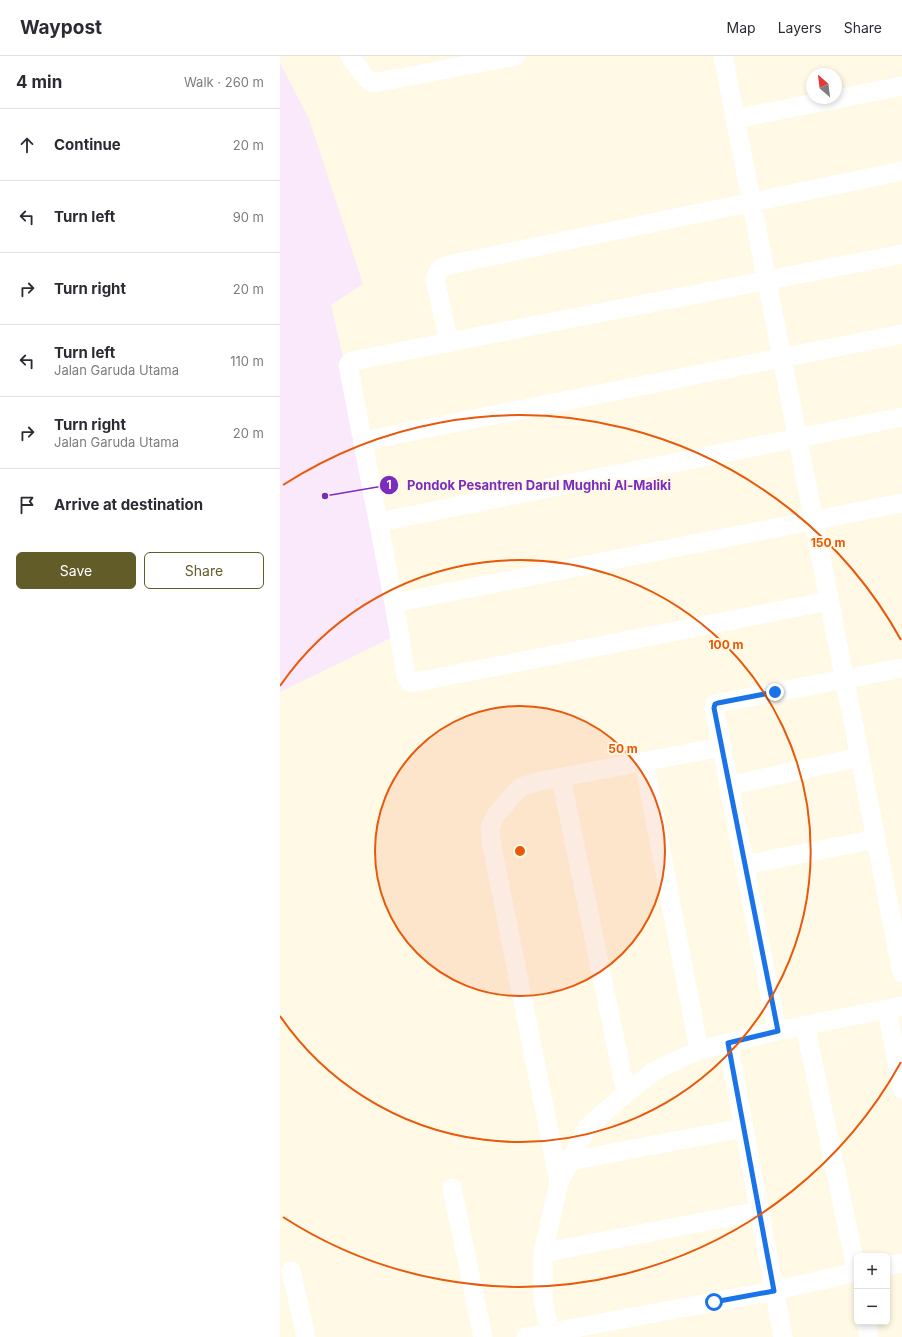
<!DOCTYPE html>
<meta charset="utf-8">
<style>
:root{--surface:#fff;--page:#f7f7f7;--text:#2b2b33;--muted:#7c7c81;--line:#e1e1e2;--accent:#615c28}
body{margin:0;font-family:Inter,sans-serif;background:var(--page);color:var(--text)}
.controls{position:absolute;right:12px;bottom:12px;display:grid;overflow:hidden;border-radius:6px;box-shadow:0 2px 6px #0003}
.controls button{width:36px;height:36px;display:grid;place-items:center;padding:0;border:0;border-bottom:1px solid var(--line);background:var(--surface);color:var(--text);font:20px sans-serif}
.compass{position:absolute;left:526px;top:12px;width:36px;height:36px;border-radius:50%;background:var(--surface);box-shadow:0 2px 6px #0003;rotate:332deg}
.stop{position:absolute;width:12px;height:12px;margin:-9px;border:3px solid #1a73e8;border-radius:50%;background:#fff}
.stop.end{background:#1a73e8;border-color:#fff;box-shadow:0 1px 4px #0008}
.list{margin:0;padding:0;list-style:none}
h2{display:flex;justify-content:space-between;align-items:center;height:52px;margin:0;padding:0 16px;font-size:17px}
h2 small{font-size:13px;font-weight:400;color:var(--muted)}
.list li{display:grid;grid-template-columns:26px 1fr auto;gap:12px;align-items:center;box-sizing:border-box;height:72px;padding:0 16px;border-top:1px solid var(--line)}
.list b{display:block;font-size:15px;white-space:nowrap}
.list p{margin:0;font-size:13px;white-space:nowrap;color:var(--muted)}
.list em{font-size:13px;font-style:normal;color:var(--muted)}
.actions{display:flex;gap:8px;padding:12px 16px}
.actions a{flex:1;padding:9px 0;border:1px solid var(--accent);border-radius:6px;text-align:center;font-size:14px;color:var(--accent)}
.actions .main{background:var(--accent);color:#fff}
.icon{flex:none;width:22px;height:22px;fill:none;stroke:currentColor;stroke-width:2;stroke-linecap:round;stroke-linejoin:round}
.map{position:relative;flex:none;width:622px;height:1281px;overflow:hidden}
header{display:flex;align-items:center;gap:24px;box-sizing:border-box;height:56px;padding:0 20px;background:var(--surface);border-bottom:1px solid var(--line)}
header strong{font-size:19px}
nav{display:flex;gap:22px;margin-inline-start:auto;font-size:14px}
main{display:flex}
aside{flex:1;background:var(--surface)}
.map>svg:first-child{display:block}
.education{fill:#fae9fa}
.lines{fill:none;stroke-linecap:round;stroke-linejoin:round}
.street{stroke:#fff;stroke-width:19}
.route{stroke:#1a73e8;stroke-width:5}
.ring{fill:none;stroke:#e8590c;stroke-width:2}
.centre{fill:#e8590c;stroke:#fff9e6;stroke-width:2}
.ring-label{font-size:12px;text-anchor:middle;font-weight:bold;fill:#e8590c;stroke:#fff9e6;stroke-width:4;stroke-linejoin:round;paint-order:stroke}
.leader{fill:none;stroke:#7b2cbf;stroke-width:1.5}
.callout-dot{fill:#7b2cbf;stroke:#fff9e6;stroke-width:1.5}
.mark-label{font-size:12px;text-anchor:middle;font-weight:bold;fill:#fff}
.callout-label{font-size:13px;text-anchor:middle;font-weight:bold;fill:#7b2cbf;stroke:#fff9e6;stroke-width:4;stroke-linejoin:round;paint-order:stroke}
</style>
<header>
<strong>Waypost</strong>
<nav><a>Map</a><a>Layers</a><a>Share</a></nav>
</header>
<main>
<aside>
<h2>4 min<small>Walk · 260 m</small></h2>
<ul class="list">
<li><svg class="icon" aria-label="ahead" viewBox="0 0 24 24"><path d="M12 20V5M6 11l6-6 6 6"/></svg><div><b>Continue</b></div><em>20 m</em></li>
<li><svg class="icon" aria-label="left" viewBox="0 0 24 24"><path d="M17 20v-9H6M10 6l-5 5 5 5"/></svg><div><b>Turn left</b></div><em>90 m</em></li>
<li><svg class="icon" aria-label="right" viewBox="0 0 24 24"><path d="M7 20v-9h11M14 6l5 5-5 5"/></svg><div><b>Turn right</b></div><em>20 m</em></li>
<li><svg class="icon" aria-label="left" viewBox="0 0 24 24"><path d="M17 20v-9H6M10 6l-5 5 5 5"/></svg><div><b>Turn left</b><p>Jalan Garuda Utama</p></div><em>110 m</em></li>
<li><svg class="icon" aria-label="right" viewBox="0 0 24 24"><path d="M7 20v-9h11M14 6l5 5-5 5"/></svg><div><b>Turn right</b><p>Jalan Garuda Utama</p></div><em>20 m</em></li>
<li><svg class="icon" aria-label="arrive" viewBox="0 0 24 24"><path d="M6 21V4h12l-3 4 3 4H6"/></svg><div><b>Arrive at destination</b></div></li>
</ul>
<div class="actions"><a class="main">Save</a><a>Share</a></div>
</aside>
<div class="map">
<svg width="622" height="1281" viewBox="0 0 622 1281">
<rect width="100%" height="100%" fill="#fff9e6"/>
<path class="education" d="M0,7l29,56 54,165 -32,21 12,52 54,278 -117,57z"/>
<g class="lines">
<path class="street" d="M70,0l16,22 7,5 143,-27
M443,0l179,917
M455,63l167,-33
M169,287l-14,-64c4,-12 7,-12 18,-15l449,-93
M83,385l539,-107
M99,466l523,-105
M549,545l-413,81h-6l-4,-7 -12,-72 -46,-238 4,-4 550,-107
M114,547l508,-100
M364,706l55,288
M281,722l65,315
M448,730l132,-29
M464,809l132,-26
M607,953l15,80
M525,969l52,248
M497,975l-63,-323 1,-4 4,-1 183,-35
M448,987l55,294
M290,1105l173,-33
M279,1126l-68,-341 -1,-14 6,-12 15,-18 10,-10 15,-5 185,-35
M172,1132l31,149
M263,1197l216,-42
M607,1210l15,-3
M11,1215l15,66
M586,1266l3,15
M246,1281l247,-46 84,-19
M271,1281l-8,-37v-47l16,-71 28,-54 39,-35 30,-23 43,-20 78,-19 125,-25"/>
</g>
<g class="lines">
<path class="route" d="M434,1246l60,-11 -46,-248 50,-12 -64,-323 1,-4 3,-1 57,-11"/>
</g>
<circle cx="240" cy="795" r="145" fill="#e8590c" fill-opacity=".12"/>
<g class="ring">
<circle cx="240" cy="795" r="145"/>
<path d="M0 630A291 291 0 1 1 0 960"/>
<path d="M621 1006A436 436 0 0 1 3 1161M3 429A436 436 0 0 1 621 584"/>
</g>
<circle cx="240" cy="795" r="6" class="centre"/>
<g class="ring-label">
<text x="548" y="491">150 m</text>
<text x="446" y="593">100 m</text>
<text x="343" y="697">50 m</text>
</g>
<path class="leader" d="M45 440L109 429"/>
<g class="callout-dot">
<circle cx="45" cy="440" r="4"/>
<circle cx="109" cy="429" r="10"/>
</g>
<g class="mark-label">
<text x="109" y="433">1</text>
</g>
<g class="callout-label">
<text x="259" y="434">Pondok Pesantren Darul Mughni Al-Maliki</text>
</g>
</svg>
<div class="controls">
<button>+</button>
<button>−</button>
</div>
<svg class="compass" viewBox="-18 -18 36 36"><path d="M0-13l5 13h-10z" fill="#e53935"/><path d="M0 13l5-13h-10z" fill="#7c7c81"/></svg>
<div class="stop" style="left:434px;top:1246px"></div>
<div class="stop end" style="left:495px;top:636px"></div>
</div>
</main>
